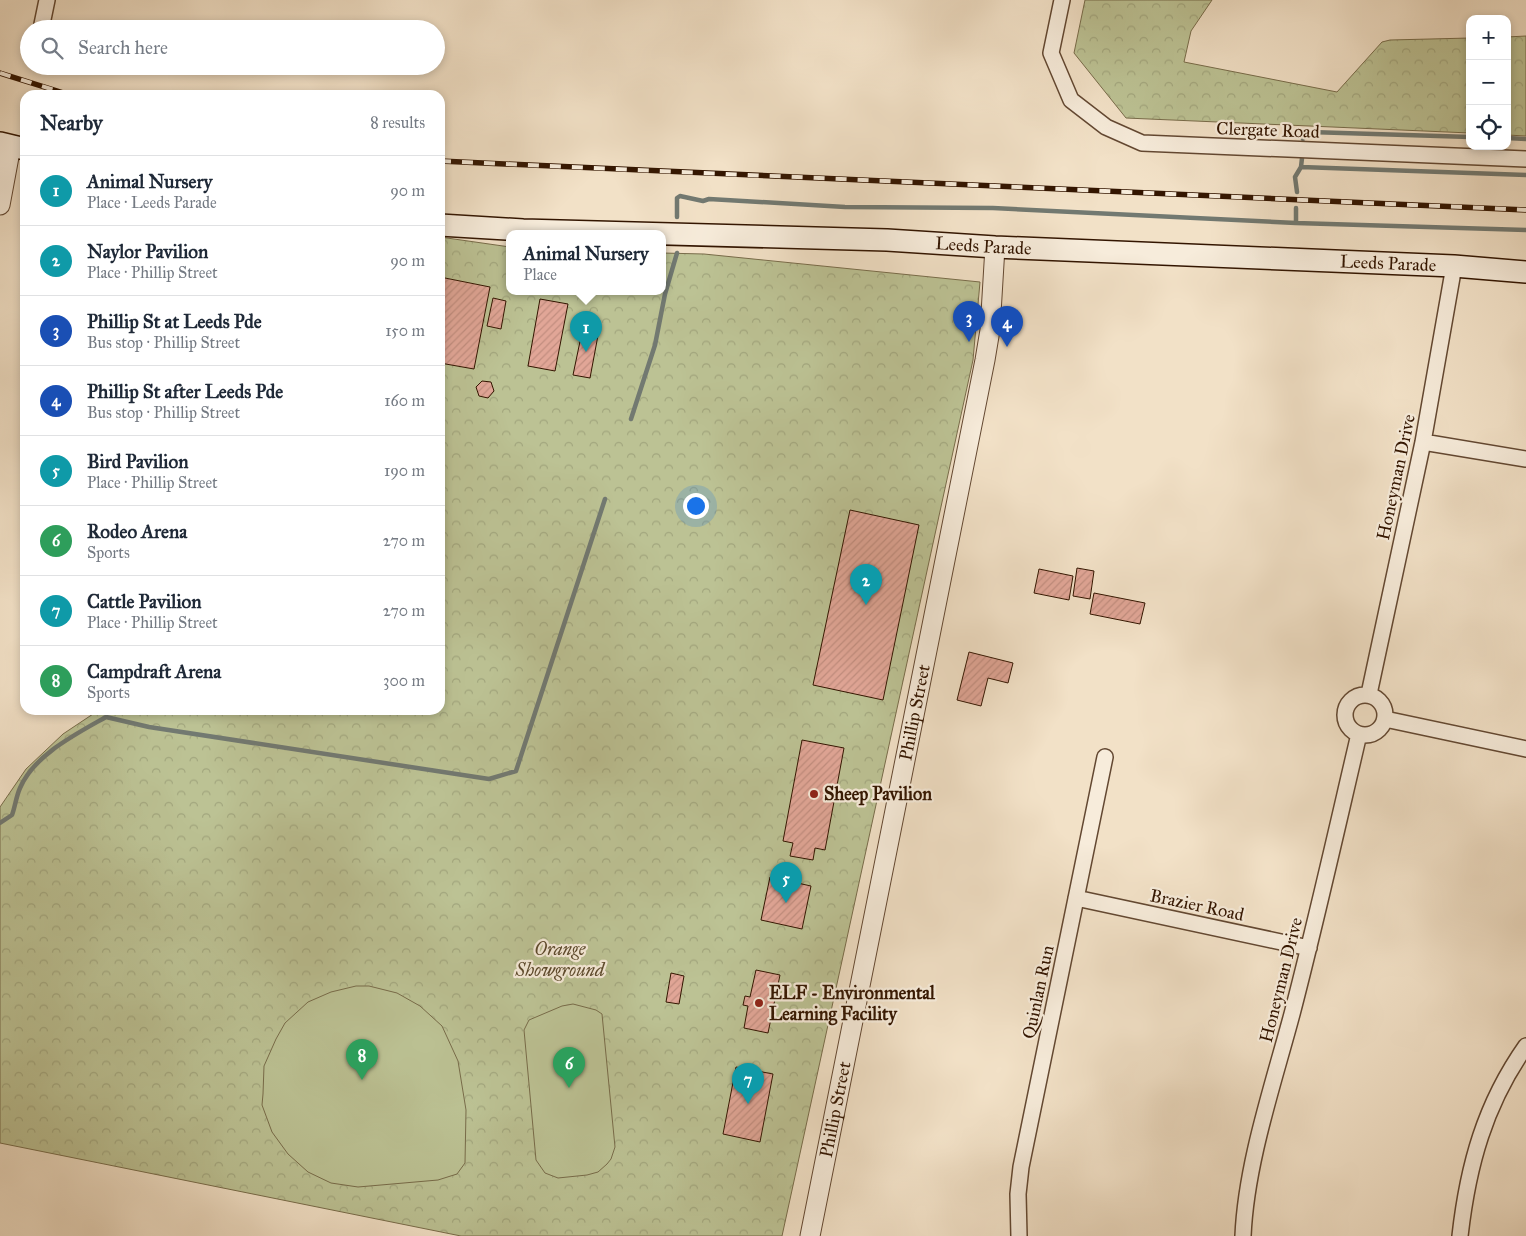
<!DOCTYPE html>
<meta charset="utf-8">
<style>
:root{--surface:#fff;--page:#f6f6f7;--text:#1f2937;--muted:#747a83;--line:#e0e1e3;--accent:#2563eb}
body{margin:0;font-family:"IM FELL Great Primer",serif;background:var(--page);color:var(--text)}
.controls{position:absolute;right:15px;top:15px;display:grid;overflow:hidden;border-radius:10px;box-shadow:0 2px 8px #0003}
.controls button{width:45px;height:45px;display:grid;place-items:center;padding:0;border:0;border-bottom:1px solid var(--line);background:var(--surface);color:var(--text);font:25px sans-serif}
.you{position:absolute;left:695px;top:505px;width:18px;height:18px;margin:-12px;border:4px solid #fff;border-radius:50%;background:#1a73e8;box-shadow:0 0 0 8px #1a73e833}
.badge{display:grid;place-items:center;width:32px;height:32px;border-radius:50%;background:var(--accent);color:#fff;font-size:16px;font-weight:700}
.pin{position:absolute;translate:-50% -41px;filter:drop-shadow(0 1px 2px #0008)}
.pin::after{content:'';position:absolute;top:26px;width:18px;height:15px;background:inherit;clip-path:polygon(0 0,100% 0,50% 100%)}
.popup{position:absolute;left:506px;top:230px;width:160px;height:65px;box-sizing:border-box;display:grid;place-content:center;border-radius:10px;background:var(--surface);filter:drop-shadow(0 1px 4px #0005);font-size:16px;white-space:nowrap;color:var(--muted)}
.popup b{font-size:19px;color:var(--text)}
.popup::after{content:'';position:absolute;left:50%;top:100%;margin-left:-10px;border:10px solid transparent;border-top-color:var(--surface)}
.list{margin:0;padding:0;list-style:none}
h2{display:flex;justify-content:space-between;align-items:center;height:65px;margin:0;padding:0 20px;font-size:21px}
h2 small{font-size:16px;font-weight:400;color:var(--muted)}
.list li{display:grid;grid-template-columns:32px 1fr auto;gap:15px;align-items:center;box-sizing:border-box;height:70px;padding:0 20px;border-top:1px solid var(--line)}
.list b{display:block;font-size:19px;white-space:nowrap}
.list p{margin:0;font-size:16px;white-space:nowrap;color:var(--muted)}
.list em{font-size:16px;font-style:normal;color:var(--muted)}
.icon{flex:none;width:28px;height:28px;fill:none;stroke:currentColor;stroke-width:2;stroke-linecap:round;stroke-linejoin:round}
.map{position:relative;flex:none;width:1526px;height:1236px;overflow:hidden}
.search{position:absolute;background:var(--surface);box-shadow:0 2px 8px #0003;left:20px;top:20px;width:425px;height:55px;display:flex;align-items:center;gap:12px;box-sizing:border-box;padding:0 18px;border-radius:28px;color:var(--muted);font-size:19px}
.panel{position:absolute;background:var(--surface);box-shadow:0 2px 8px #0003;left:20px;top:90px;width:425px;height:625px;border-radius:15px}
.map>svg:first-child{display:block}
.forest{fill:url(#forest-crowns);stroke:#786c4a}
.pitch{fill:#bcc294;stroke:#786c4a}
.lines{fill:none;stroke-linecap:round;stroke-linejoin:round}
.stream{stroke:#727971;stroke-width:4.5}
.building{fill:url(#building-hatch);stroke:#331500}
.minor-casing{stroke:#634832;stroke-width:18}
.tertiary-casing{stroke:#634832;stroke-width:21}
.secondary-casing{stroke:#331500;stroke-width:24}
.minor{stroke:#f7ecdb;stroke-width:15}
.tertiary{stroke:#f7ecdb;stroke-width:19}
.secondary{stroke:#f7ecdb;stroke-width:21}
.rail-casing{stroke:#331500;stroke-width:5.5}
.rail{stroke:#f7ecdb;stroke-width:4;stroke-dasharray:11;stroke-linecap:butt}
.poi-dot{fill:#8f2418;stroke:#f7ecdb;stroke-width:2}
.labels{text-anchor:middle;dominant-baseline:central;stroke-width:4.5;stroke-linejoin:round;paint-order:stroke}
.street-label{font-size:18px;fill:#331500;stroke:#f7ecdb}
.poi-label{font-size:18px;font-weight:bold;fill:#331500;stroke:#f7ecdb;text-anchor:start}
.park-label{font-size:18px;font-style:italic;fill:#5c492c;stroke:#f7ecdb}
</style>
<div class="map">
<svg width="1526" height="1236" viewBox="0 0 1526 1236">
<defs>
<pattern id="forest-crowns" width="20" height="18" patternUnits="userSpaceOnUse" patternTransform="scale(1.25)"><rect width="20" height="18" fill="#bcc294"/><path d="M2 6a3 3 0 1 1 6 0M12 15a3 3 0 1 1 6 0" fill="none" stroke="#a2a67e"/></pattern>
<pattern id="building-hatch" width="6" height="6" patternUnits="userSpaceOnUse" patternTransform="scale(1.25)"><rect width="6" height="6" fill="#e1a697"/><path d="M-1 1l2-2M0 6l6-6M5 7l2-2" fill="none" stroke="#c28e80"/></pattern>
</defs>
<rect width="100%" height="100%" fill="#f2e1c7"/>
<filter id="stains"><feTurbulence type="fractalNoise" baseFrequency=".004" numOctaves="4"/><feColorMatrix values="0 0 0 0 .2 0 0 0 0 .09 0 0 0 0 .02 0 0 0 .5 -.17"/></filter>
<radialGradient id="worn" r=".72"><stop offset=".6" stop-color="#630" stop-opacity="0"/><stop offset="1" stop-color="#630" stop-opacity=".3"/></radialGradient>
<path class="forest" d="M1085,0h127l-21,31 -7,31 153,30 45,-50 8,-2 80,-2v95l-344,-15 -52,-65z
M1526,36v100l-19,-1v-98z
M440,237l70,10v44h152v-38l42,1 276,28 -7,78 -191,876h-321l-461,-93v-336l26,-38 37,-35 36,-24h341z"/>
<path class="pitch" d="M356,986h13l28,7 23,13 22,20 16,35 8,49 -1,53 -8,11 -19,6 -80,7 -27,-4 -23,-11 -20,-18 -16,-22 -10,-27 1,-11 1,-28 12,-27 9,-16 23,-21 23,-10z
M573,1004l23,6 6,4 13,133 -4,12 -4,5 -9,8 -11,3 -29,3 -13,-5 -9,-13 -12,-130 5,-10 33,-14z"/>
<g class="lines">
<path class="stream" d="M1507,138l19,1
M1303,139l1,-4 6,-3 160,5
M1301,167l225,8
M1297,192l-2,-15 6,-10 1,-9
M677,217v-19l3,-2 23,5 6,-2 136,8 148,1 303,15v-15
M1296,223l230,7
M631,419l24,-74 10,-51 12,-41
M0,823l12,-8c3,-8 4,-18 8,-27 14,-33 56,-54 86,-71l43,10 340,52 27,-8 89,-272"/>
</g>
<path class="building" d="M440,277l50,10 -16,82 -34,-6z
M493,298l13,3 -5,28 -14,-3z
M540,299l28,5 -13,67 -27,-5z
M583,327l16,3 -9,48 -17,-3z
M482,381l9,1 3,9 -6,7 -9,-2 -3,-9z
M850,510l69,15 -36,175 -70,-15z
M1077,568l17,3 -4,28 -17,-3z
M1039,569l34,7 -4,24 -35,-7z
M1094,593l51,10 -5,21 -50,-10z
M969,652l44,11 -5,20 -20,-5 -7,28 -24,-6z
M802,740l42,8 -19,102 -10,-2 -2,12 -23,-4 3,-13 -10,-2z
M770,877l41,9 -9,43 -41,-9z
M756,970l24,5 -12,58 -24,-5 4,-22 -5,-1 2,-9 5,1z
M671,973l13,3 -5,28 -13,-2z
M736,1067l37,7 -13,68 -37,-8z"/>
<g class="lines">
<g class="minor-casing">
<path id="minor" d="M1062,0l-11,53 20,47 35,27 36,16 384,16
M41,29l6,-29
M1423,442l103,17
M1369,694l54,-252 31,-176
M1345 715a20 20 0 1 1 40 0a20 20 0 1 1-40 0Z
M1385,719l141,30
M1076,898l233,50
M1019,1236l-1,-42 3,-27 84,-410
M1243,1236c3,-72 30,-151 49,-222 24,-92 45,-186 67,-280
M1460,1236c8,-71 25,-132 66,-190"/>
</g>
<g class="tertiary-casing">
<g id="tertiary">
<path d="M0,205l11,-59"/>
<path id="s1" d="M810,1236l175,-876 5,-30 5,-83"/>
</g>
</g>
<g class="secondary-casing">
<g id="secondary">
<path d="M0,143l25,6"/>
<path id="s2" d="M440,225l83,5 364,10 108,7 459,19 72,6"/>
</g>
</g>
<use href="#minor" class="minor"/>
<use href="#tertiary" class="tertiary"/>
<use href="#secondary" class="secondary"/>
<g class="rail-casing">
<path id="rail" d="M0,73l70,22
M440,161l1086,49"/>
</g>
<use href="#rail" class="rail"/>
</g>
<g class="poi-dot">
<circle cx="814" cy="794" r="5"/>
<circle cx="759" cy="1003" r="5"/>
</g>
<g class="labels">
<g class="street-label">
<text transform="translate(1268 130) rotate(2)">Clergate Road</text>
<text stroke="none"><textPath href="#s2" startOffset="544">Leeds Parade</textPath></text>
<text stroke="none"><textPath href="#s2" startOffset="949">Leeds Parade</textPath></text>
<text transform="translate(1396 477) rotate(-78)">Honeyman Drive</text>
<text stroke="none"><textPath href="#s1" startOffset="534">Phillip Street</textPath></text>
<text transform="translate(1197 905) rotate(12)">Brazier Road</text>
<text transform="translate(1281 980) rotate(-76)">Honeyman Drive</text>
<text transform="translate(1038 992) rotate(-78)">Quinlan Run</text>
<text stroke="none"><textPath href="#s1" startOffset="129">Phillip Street</textPath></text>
</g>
<g class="poi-label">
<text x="824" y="794">Sheep Pavilion</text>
<text x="769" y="993">ELF - Environmental<tspan x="769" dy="21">Learning Facility</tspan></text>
</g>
<g class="park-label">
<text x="560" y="949">Orange<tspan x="560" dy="21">Showground</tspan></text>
</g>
</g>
<rect width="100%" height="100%" filter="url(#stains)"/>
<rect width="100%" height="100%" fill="url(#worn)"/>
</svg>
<div class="controls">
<button>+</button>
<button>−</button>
<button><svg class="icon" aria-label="locate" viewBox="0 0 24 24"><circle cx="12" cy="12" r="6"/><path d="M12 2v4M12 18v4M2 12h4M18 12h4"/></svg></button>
</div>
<div class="you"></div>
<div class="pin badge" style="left:586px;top:352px;background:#0f9aa8">1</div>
<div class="popup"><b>Animal Nursery</b>Place</div>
<div class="pin badge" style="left:866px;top:605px;background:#0f9aa8">2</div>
<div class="pin badge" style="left:969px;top:342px;background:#1a4fb4">3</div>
<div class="pin badge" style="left:1007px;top:347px;background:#1a4fb4">4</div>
<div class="pin badge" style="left:786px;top:903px;background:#0f9aa8">5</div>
<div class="pin badge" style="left:569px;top:1088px;background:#2e9e5b">6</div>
<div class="pin badge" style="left:748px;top:1104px;background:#0f9aa8">7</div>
<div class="pin badge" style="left:362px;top:1080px;background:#2e9e5b">8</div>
<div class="search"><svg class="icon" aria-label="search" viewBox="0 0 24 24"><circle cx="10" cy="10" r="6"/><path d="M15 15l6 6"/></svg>Search here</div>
<section class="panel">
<h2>Nearby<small>8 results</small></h2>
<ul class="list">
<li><span class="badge" style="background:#0f9aa8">1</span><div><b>Animal Nursery</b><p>Place · Leeds Parade</p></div><em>90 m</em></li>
<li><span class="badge" style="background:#0f9aa8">2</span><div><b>Naylor Pavilion</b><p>Place · Phillip Street</p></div><em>90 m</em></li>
<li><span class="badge" style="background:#1a4fb4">3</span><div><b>Phillip St at Leeds Pde</b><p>Bus stop · Phillip Street</p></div><em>150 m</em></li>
<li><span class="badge" style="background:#1a4fb4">4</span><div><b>Phillip St after Leeds Pde</b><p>Bus stop · Phillip Street</p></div><em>160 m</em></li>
<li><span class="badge" style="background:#0f9aa8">5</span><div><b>Bird Pavilion</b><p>Place · Phillip Street</p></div><em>190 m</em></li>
<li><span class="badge" style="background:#2e9e5b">6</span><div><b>Rodeo Arena</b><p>Sports</p></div><em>270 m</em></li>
<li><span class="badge" style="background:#0f9aa8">7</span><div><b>Cattle Pavilion</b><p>Place · Phillip Street</p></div><em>270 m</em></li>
<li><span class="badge" style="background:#2e9e5b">8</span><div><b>Campdraft Arena</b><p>Sports</p></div><em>300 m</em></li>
</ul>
</section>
</div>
